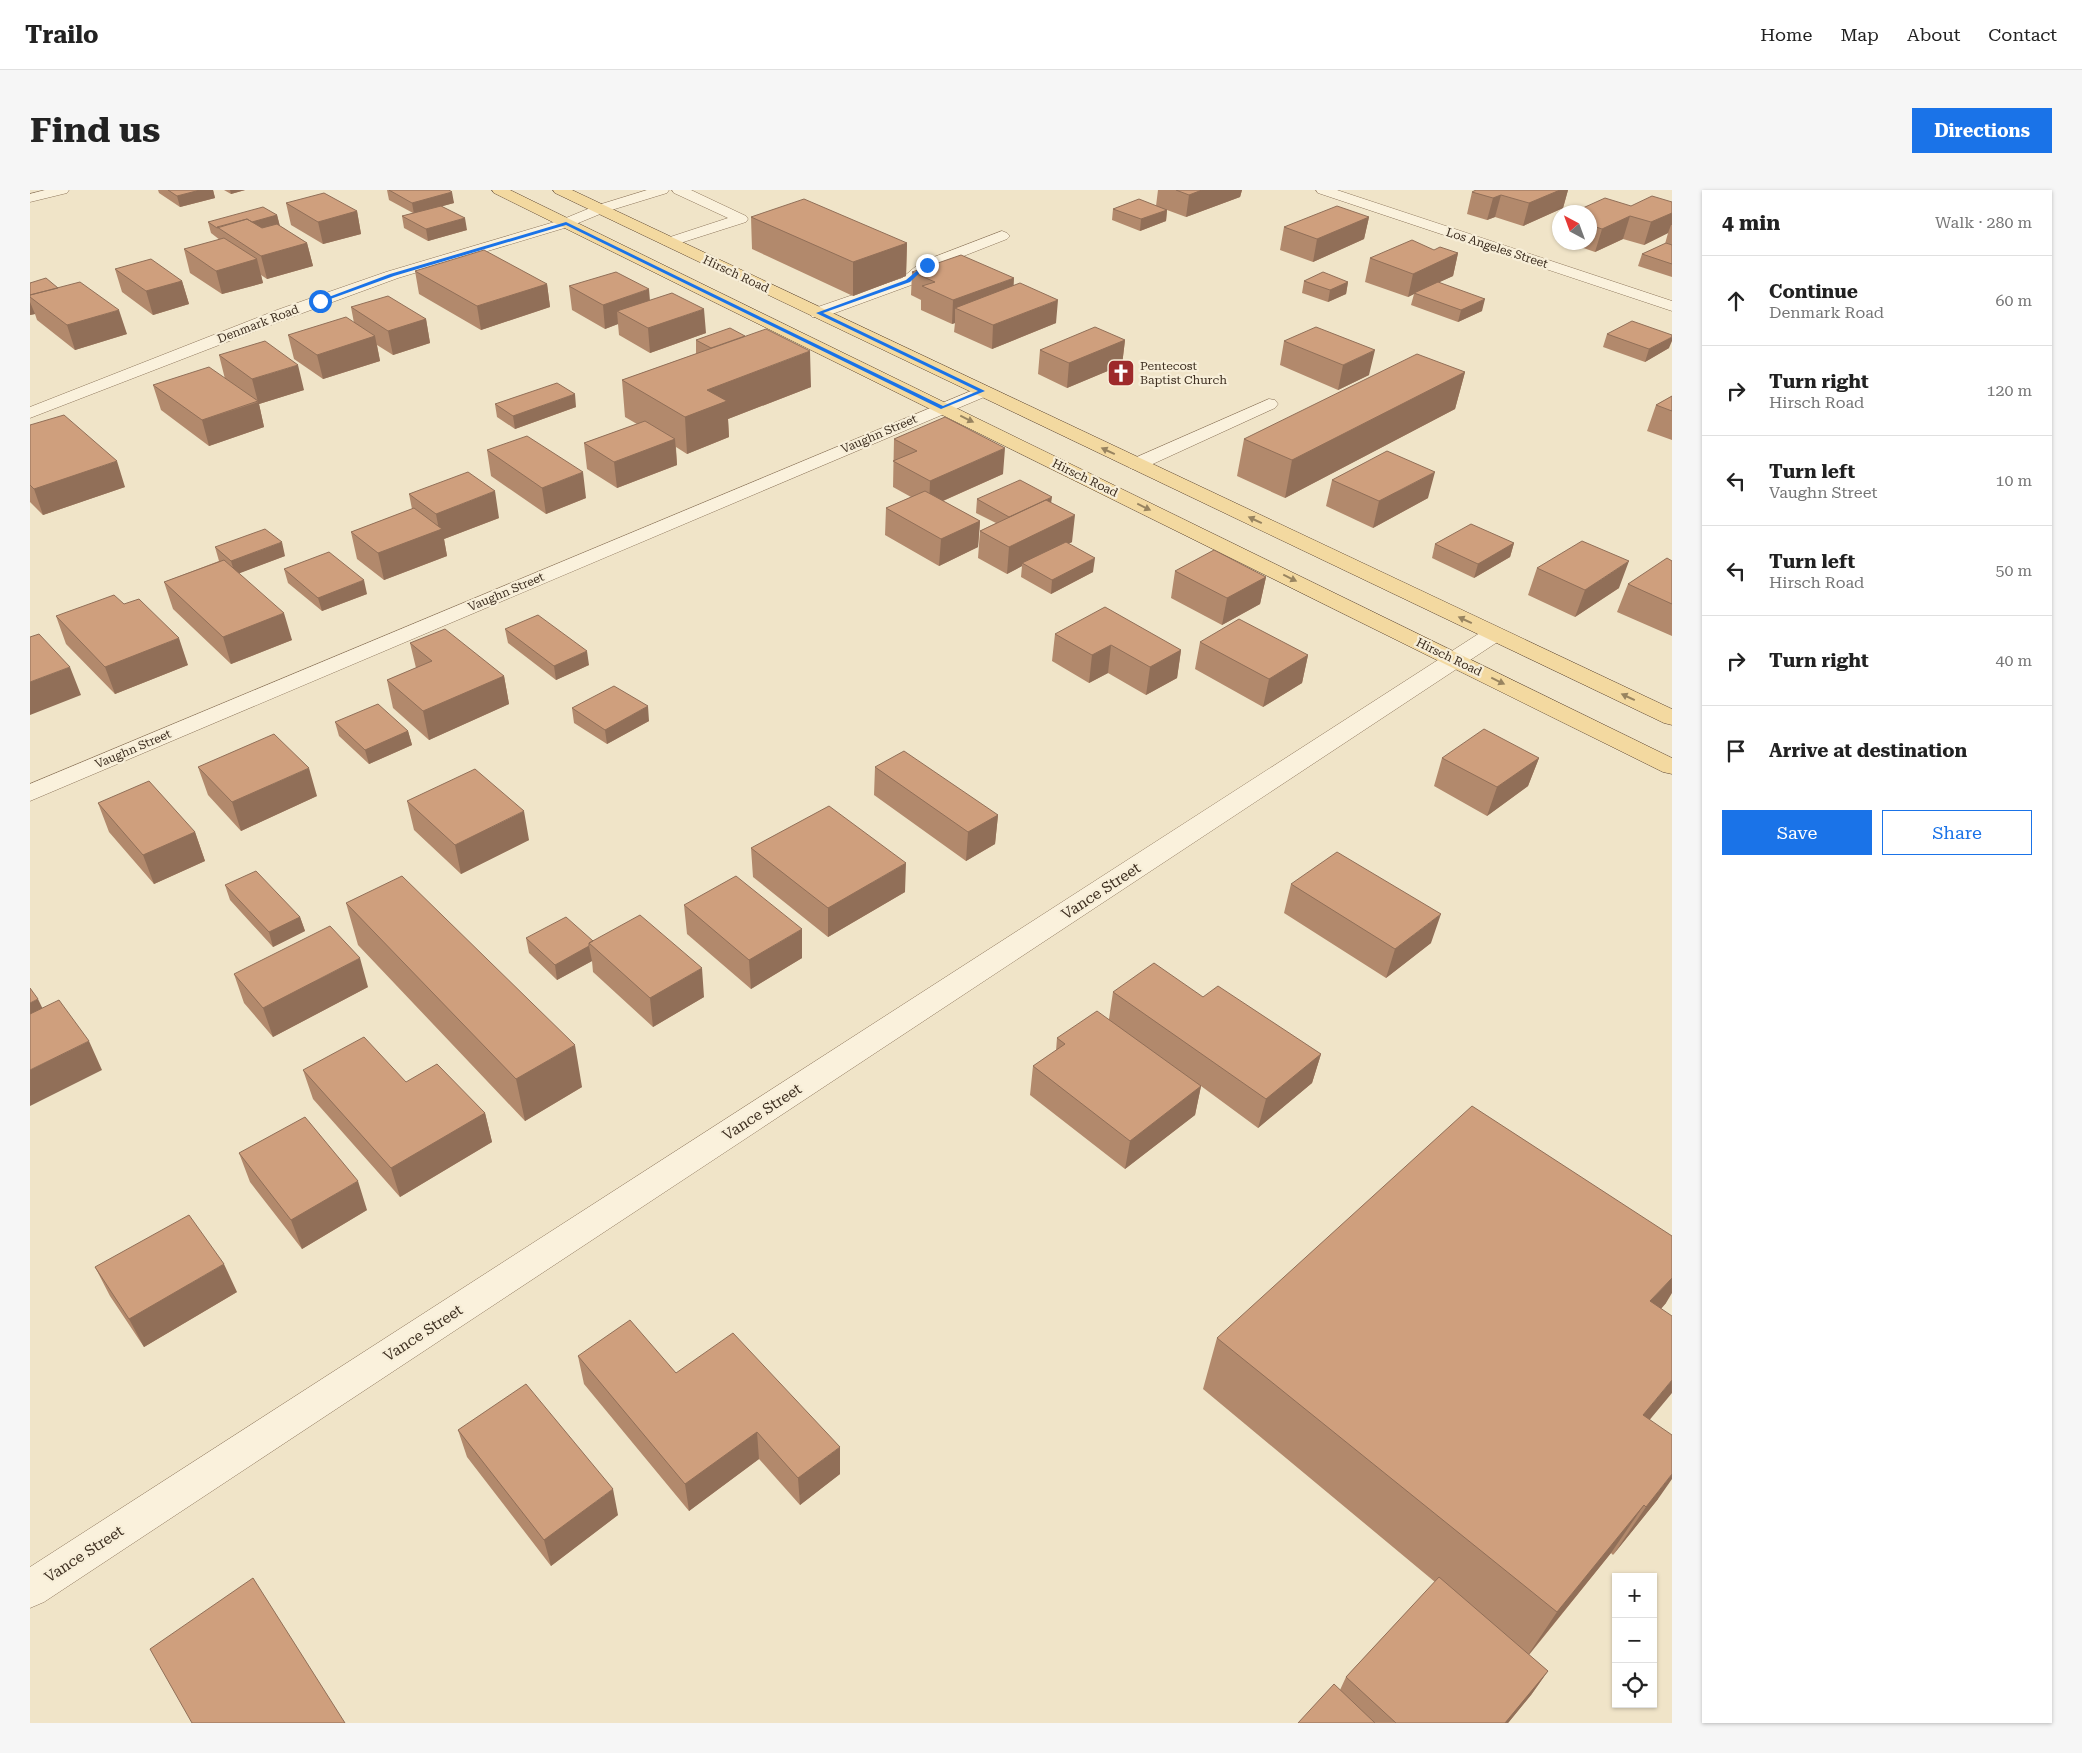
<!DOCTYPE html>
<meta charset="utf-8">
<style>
:root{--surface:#fff;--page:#f6f6f6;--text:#222;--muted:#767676;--line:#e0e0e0;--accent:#1a73e8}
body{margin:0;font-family:"Roboto Serif",serif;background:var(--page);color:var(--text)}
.controls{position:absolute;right:15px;bottom:15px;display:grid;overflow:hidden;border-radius:0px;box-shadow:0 1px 4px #0004}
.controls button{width:45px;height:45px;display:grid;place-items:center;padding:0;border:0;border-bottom:1px solid var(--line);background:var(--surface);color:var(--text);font:25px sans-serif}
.compass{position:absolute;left:1522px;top:15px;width:45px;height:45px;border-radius:50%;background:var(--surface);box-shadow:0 1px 4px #0004;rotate:319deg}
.stop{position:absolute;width:15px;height:15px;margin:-11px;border:4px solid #1a73e8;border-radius:50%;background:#fff}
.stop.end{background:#1a73e8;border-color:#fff;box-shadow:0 1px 5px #0008}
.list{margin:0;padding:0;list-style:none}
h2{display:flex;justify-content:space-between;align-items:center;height:65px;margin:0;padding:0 20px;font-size:21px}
h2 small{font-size:16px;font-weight:400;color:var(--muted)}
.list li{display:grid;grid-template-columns:32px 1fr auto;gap:15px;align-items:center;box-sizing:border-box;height:90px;padding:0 20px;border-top:1px solid var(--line)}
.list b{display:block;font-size:19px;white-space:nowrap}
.list p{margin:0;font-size:16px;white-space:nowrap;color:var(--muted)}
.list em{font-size:16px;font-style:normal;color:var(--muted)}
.actions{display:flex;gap:10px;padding:15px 20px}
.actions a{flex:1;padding:11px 0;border:1px solid var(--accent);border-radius:0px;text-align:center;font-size:18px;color:var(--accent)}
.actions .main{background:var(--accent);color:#fff}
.icon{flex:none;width:28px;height:28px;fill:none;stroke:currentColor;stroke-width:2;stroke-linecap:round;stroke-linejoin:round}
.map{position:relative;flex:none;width:1642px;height:1533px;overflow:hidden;border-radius:0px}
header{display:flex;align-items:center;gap:30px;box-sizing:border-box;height:70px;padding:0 25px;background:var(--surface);border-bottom:1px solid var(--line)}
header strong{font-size:24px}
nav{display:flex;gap:28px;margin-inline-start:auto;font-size:18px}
.intro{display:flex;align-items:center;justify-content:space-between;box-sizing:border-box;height:120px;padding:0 30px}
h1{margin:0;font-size:35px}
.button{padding:12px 22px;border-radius:0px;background:var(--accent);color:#fff;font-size:18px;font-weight:700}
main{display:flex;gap:30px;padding:0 30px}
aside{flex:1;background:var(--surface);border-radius:0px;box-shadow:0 1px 4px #0004}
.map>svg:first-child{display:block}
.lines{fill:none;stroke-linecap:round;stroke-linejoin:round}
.minor-casing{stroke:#8d765c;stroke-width:1}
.major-casing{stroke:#5b4430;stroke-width:1}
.minor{fill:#faf1dc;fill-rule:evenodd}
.major{fill:#f3d9a0;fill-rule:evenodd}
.wall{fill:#b2896c}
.shaded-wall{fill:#916f58}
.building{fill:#cf9f7d;stroke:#916f58}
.oneway{fill:#988460}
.route{fill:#1a73e8}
.labels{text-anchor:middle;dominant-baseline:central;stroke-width:4.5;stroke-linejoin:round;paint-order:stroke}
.far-street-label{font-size:12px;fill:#3d2e20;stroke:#f7eed8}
.far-poi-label{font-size:12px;fill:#3d2e20;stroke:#f7eed8;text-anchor:start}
.street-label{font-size:15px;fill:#3d2e20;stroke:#f7eed8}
</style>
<header>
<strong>Trailo</strong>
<nav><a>Home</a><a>Map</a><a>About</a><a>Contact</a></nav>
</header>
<div class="intro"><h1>Find us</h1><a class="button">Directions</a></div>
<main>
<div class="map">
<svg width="1642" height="1533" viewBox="0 0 1642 1533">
<rect width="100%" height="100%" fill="#f0e4c8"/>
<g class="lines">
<g class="minor-casing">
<path id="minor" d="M15,0h24l-2,3 -37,9v-8z
M617,0h22l-2,3 -62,19 -34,14 -173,52 -109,40 -259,100v-11l247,-97 109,-38 175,-52 34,-14z
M642,0h19l55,26 2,3 -2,3 -72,23h-10l-3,-3 3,-3 64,-21 -54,-25z
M1286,0h21l335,111v10l-354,-118z
M972,41l5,2 3,3 -3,3 -74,29 -19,16 -90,33h-12l-2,-4 2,-4 90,-31 19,-16z
M953,196l6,1 3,4 -3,4 -959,406v-17z
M1239,209l6,1 3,4 -3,4 -131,60 -7,2 -7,-2 -3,-4 3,-4z
M1464,437l8,2 3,5 -3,5 -1458,963 -14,6v-41l1456,-938z"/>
</g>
<g class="major-casing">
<path id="major" d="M462,0h18l1162,568v16l-9,-2 -1169,-579z
M523,0h19l1100,519v16l-8,-2 -1109,-530z"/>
</g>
<use href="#minor" class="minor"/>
<use href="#major" class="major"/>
</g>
<path class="wall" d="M128,0h55l2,8 -35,9 -21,-14z
M194,0h21l-14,4z
M357,0h62l5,13 -12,3 25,24 -39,11 -24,-13 -2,-12 11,-3 -24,-13z
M1128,0h84l-2,7 -54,20 -19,-7 -1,11 -26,10 -28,-11 1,-11 43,-3z
M1538,0l-5,18 -40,18 -28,-9 -8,3 -20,-6 5,-22z
M1642,12v75l-34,-11 4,-12 23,-10 3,-11 -24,12 -21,-6 -28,13 -29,-10h24v-30l41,-6z
M256,13l71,8 4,23 -38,10 -32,-19z
M247,25l3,11 27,17 6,23 -46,13 -6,-4 2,8 -41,11 -32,-21 -6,-24 36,-9 -9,-7 -3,-11z
M721,27l156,26 -1,33 -53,20 -101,-47z
M1339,27l-5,22 -51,23 -33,-12 4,-23z
M1404,60l24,3 -5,23 -14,6 43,29 -24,11 -47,-17 3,-11 -6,3 -43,-15 5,-24z
M85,79l67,12 7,23 -36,11 -31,-23z
M385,81l132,13 3,23 -69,23 -62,-36z
M882,82l102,14 42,37 -64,26 -38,-17 1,-9 -3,1 -31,-14v-10l-10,-5z
M1274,91l44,1 -2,12 -18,8 -26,-9z
M0,93l28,5 69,46 -52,16 -38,-30 -2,-6 -5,1z
M539,96l81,14 56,33 -56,20 -31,-18 -1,-11 -13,5 -33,-19z
M321,117l75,12 4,24 -37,12 -16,-10 3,16 -57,18 -29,-20 -6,-24 66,-12z
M1577,144l62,14 -24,14 -42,-15z
M666,150l115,47 -83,32 1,18 -42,17 -11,-7 1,18 -60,23 -30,-19 -3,-26 53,-19 -12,-7 -3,-37 76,-27h-2z
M1095,150l-3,25 -55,23 -29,-14 2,-24z
M1254,151l85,34 -31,15 -58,-25z
M189,165l85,35 -45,14 5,23 -55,19 -48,-36 -8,-25 72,-6z
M1435,182l-10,37 -170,89 -48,-22 7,-37z
M1642,206v44l-25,-9 9,-26z
M465,214l81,3 -61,22 -18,-12z
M0,235l95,62 -82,28 -13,-13z
M864,249l109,35 -60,27 37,20 -2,26 -39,19 -54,-31 1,-27 25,-11 -18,-10z
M457,260l99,48 -40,16 -55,-38z
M1302,290l96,18 -55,30 -47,-22z
M379,304l90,24 -55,21 3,17 -63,24 -27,-21 -6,-27 61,-23z
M947,309l74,4 21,39 -4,2 25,28 -42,22 -30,-17 1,-11 -15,8 -29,-16 2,-27 16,-8 -20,-10z
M1484,353l-4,14 -36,21 -42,-20 3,-14z
M185,357l70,9 -46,17 53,67 -61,24 -58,-55 -9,-27 55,-21z
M1642,371v75l-55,-24 11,-28z
M1507,378l82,20 -44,29 -47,-22z
M254,379l83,25 -45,17 -34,-28z
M1145,381l91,6 -6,27 -38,21 -51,-27z
M94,414l64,61 -73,29 -49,-50 -10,-28z
M475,439l84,36 -33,15 -48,-37z
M1025,444l126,16 -4,28 -31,17 -38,-22 -19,10 -37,-22z
M1170,452l108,13 -6,28 -39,24 -68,-38z
M380,453l94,33 5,28 -80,36 -36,-32 -6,-28 29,-12z
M542,518l77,13 -42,23 -33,-21z
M305,532l73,9 4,14 -43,19 -30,-28z
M1412,568h97l-11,28 -41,30 -53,-30z
M168,577l119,29 -76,35 -33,-36z
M845,577l123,48 -3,29 -29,17 -92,-66z
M377,611l122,39 -68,34 -47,-44z
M68,613l97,29 10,29 -51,23 -45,-52z
M721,658l154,44 -77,45 -75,-60z
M1261,694l140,59 -45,35 -102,-65z
M195,695l75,32 5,14 -32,16 -43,-47z
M316,713l236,184 -57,34 -167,-176z
M654,715l118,53 -51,31 -64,-55z
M496,748l67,3 111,56 -51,30 -60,-55 -1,-11 -35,19 -28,-27z
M204,784l134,13 -95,50 -29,-34z
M1083,802l90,5 118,57 -9,29 -54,45 -57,-42 -6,29 -70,54 -95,-74 3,-29 23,-15 1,-13 52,-19z
M273,880l103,12 79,31 7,29 -92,55 -87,-98z
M209,963l128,57 -65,39 -52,-67z
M65,1077l142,25 -93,55 -34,-51z
M1636,1113l-5,6 -11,110 8,80 -45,56 -2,-2 -82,102 19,16 -17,24 -23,28h-210l42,-33 6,-13 89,-95 -232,-193 14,-51z
M548,1166l98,17 164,101 -40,31 -41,-46 -70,52 -105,-127z
M428,1240l160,85 -67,51 -84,-109z"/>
<path class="shaded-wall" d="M170,0h13l2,8 -35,9 -3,-11z
M200,0h15l-14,4z
M1172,0h40l-2,7 -54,20 3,-22z
M1530,0h8l-5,18 -40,18 6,-23z
M422,2l2,11 -40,11 -2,-11z
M1471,5l-6,22 -8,3 6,-22z
M1137,20l-1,11 -26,10 1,-12z
M327,21l4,23 -38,10 -5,-22z
M1642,23v12h-1l-3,8 -24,12 7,-23z
M247,25l3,12 -58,3z
M1600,26l-7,23 -28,13 7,-23z
M1339,27l-5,22 -51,23 4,-23z
M435,28l2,12 -39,11 -2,-12z
M277,53l6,23 -46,13 -6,-23z
M877,53l-1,33 -53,20v-34z
M1428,63l-5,23 -37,17h-2v1l-6,3 5,-23z
M227,69l6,24 -41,11 -6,-23z
M984,88l-1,23 -58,7v15l-3,1 1,-24z
M152,91l7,23 -36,11 -7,-24z
M1318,92l-2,12 -18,8 2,-12z
M517,94l3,23 -69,23 -4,-24z
M619,99l2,24 -34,-2 1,13 -13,5 -2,-24z
M1455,109l-3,12 -24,11 3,-12z
M1028,110l-2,23 -64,26 1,-24z
M0,112l5,12 -5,1z
M674,119l2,24 -56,20 -2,-25z
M89,120l8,24 -52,16 -8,-25z
M396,129l4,24 -37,12 -5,-24z
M345,146l5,25 -57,18 -6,-24z
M1642,147v4l-3,7 -24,14 4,-13z
M1095,150l-3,25 -55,23 2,-25z
M1345,160l-6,25 -31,15 5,-25z
M780,161l1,36 -83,32 1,18 -42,17 -2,-37 22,-27z
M268,175l6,25 -45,14 5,23 -55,19 -7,-26 56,-18 -6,-23z
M1435,182l-10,37 -170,89 7,-38z
M545,204l1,13 -61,22 -2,-13z
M645,249l2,26 -60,23 -3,-26z
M975,258l-2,26 -74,33 1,-26z
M87,271l8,26 -82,28 -9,-26z
M553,282l3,26 -40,16 -4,-26z
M1405,282l-7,26 -55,30 6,-27z
M465,301l4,27 -55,21 3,17 -63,24 -6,-27 61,-23 -3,-16z
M1022,307l-2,13 -41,7z
M1045,325l-3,27 -47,23 -3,-2v3l-15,8 2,-27z
M950,331l-2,26 -39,19 2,-27z
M252,352l3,14 -50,19 -4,-14z
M1484,353l-4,14 -36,21 4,-14z
M1065,368l-2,14 -42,22 1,-14z
M1599,371l-10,27 -44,29 10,-27z
M1236,387l-6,27 -38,21 5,-27z
M334,390l3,14 -45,17 -4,-13z
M254,423l8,27 -61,24 -8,-27z
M149,448l9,27 -73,29 -10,-27z
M1081,455l-3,28 -19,10 3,-28z
M1151,460l-4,28 -31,17 4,-28z
M557,461l2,14 -33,15 -2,-14z
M1278,465l-6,28 -39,24 6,-28z
M40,477l11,28 -51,20v-33z
M474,486l5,28 -80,36 -6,-29z
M618,516l1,15 -42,23 -2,-14z
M378,541l4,14 -43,19 -4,-14z
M1509,568l-11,28 -41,30 10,-29z
M279,578l8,28 -76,35 -9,-29z
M494,621l5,29 -68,34 -6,-29z
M968,625l-3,29 -29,17 2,-29z
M165,642l10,29 -51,23 -11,-29z
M876,673l-1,29 -77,45v-29z
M1411,724l-10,29 -45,35 9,-29z
M270,727l5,14 -32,16 -4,-15z
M772,739v29l-51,31 -2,-29z
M559,756l3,15 -35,19 -2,-15z
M330,768l8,29 -95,50 -10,-29z
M672,778l2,29 -51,30 -3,-29z
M8,809l14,29 -22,10v-35z
M59,851l13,29 -72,36v-36z
M545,855l7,42 -57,34 -9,-42z
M1291,864l-9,29 -54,45 8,-29z
M1171,896l-6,29 -70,54 5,-28z
M455,923l7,29 -92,55 -9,-29z
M328,991l9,29 -65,39 -11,-29z
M194,1074l13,28 -93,55 -15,-28z
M1642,1088v15l-6,10 -45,50 29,-52z
M1642,1190v13l-60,72 31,-50z
M727,1242l2,27 -70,52 -4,-27z
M810,1257v27l-40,31 -2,-27z
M1642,1284v5l-14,20 -45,56 33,-48z
M583,1299l5,26 -67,51 -7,-26z
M1614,1315l-33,48 -85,105 31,-46z
M1518,1481l-17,24 -23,28h-4z"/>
<path class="building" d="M138,0h32l-23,6z
M359,0h60l3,2 -40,11z
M1146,0h26l-13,5z
M1446,0h84l-31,13 -28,-8 -8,3 -21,-6z
M294,3l33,18 -39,11 -32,-19z
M1622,6l20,6v11l-21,9 -21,-6 -28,13 -12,-4v-13h-16l31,-14 26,8z
M774,9l103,44 -54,19 -102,-45z
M1109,9l28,11 -26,9 -28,-10z
M411,16l24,12 -39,11 -24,-13z
M1307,16l32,11 -52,22 -33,-12z
M233,17l14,8 -25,7 -5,-3 -30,9 -9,-6z
M217,29l15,9 15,-4 30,19 -46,13 -44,-29z
M194,48l33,21 -41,12 -32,-22z
M1382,50l22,10 6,-3 18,6 -45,21 -43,-16z
M1636,53l6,2v19l-30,-10z
M454,60l63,34 -70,22 -62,-35z
M931,65l53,23 -61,22 -31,-14 13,-4 -23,-10z
M121,69l31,22 -36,10 -31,-22z
M586,82l33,17 -46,16 -34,-19z
M1293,82l25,10 -18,8 -26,-9z
M16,88l12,10 -28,7v-12z
M50,92l39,28 -52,15 -37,-28v-2z
M1408,92l47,17 -24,11 -47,-17z
M990,93l38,17 -65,25 -38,-17z
M642,103l32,16 -56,19 -31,-17z
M358,106l38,23 -38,12 -37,-24z
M316,127l29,19 -58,19 -29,-20z
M1602,131l40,14v2l-23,12 -42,-15z
M1065,137l30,13 -56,23 -29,-13z
M1286,137l59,23 -32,15 -59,-24z
M700,138l15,8 -34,12 -15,-8z
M736,139l44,22 -103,39 20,11 -42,16 -63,-37z
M235,151l33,24 -46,14 -33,-24z
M1387,164l48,18 -173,88 -48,-21z
M179,177l49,34 -56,19 -49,-35z
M527,193l18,11 -62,22 -18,-12z
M1642,206v15l-16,-6z
M34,225l53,46 -83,28 -4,-4v-60z
M915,227l60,31 -75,33 -37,-20 24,-10 -23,-12z
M615,231l30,18 -61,23 -30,-19z
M497,246l56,36 -41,16 -55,-38z
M1357,261l48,21 -56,29 -47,-21z
M438,282l27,19 -59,23 -27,-20z
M990,290l32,17 -43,20 -32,-18z
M895,301l55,30 -39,18 -55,-31z
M1016,310l29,15 -66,32 -29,-16z
M384,318l28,21 -64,24 -27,-21z
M1441,334l43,19 -36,21 -43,-20z
M235,339l17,13 -51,19 -16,-14z
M1552,351l47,20 -44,29 -48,-22z
M1036,352l29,16 -43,22 -30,-17z
M1184,360l52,27 -39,21 -52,-27z
M299,362l35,28 -46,18 -34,-29z
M1637,368l5,3v43l-44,-20z
M194,370l60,53 -61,24 -59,-55z
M84,405l10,9 15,-5 40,39 -74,29 -49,-51z
M1075,417l76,43 -31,17 -39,-22 -19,10 -37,-21z
M508,425l49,36 -33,15 -49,-37z
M1209,429l69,36 -39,24 -69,-37z
M415,439l59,47 -81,35 -36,-31 45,-19 -22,-18z
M9,444l31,33 -40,15v-45z
M584,496l34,20 -43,24 -33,-22z
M348,514l30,27 -43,19 -30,-28z
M1454,539l55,29 -42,29 -55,-29z
M244,544l35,34 -77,34 -34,-35z
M874,561l94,64 -30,17 -93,-65z
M445,579l49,42 -69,34 -48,-44z
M119,591l46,51 -52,23 -45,-52z
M799,616l77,57 -78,45 -77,-60z
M1307,662l104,62 -46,35 -104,-65z
M226,681l44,46 -31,15 -44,-47z
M372,686l173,169 -59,34 -170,-176z
M706,686l66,53 -53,31 -65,-55z
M610,725l62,53 -52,30 -61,-55z
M536,727l27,24 -4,2v3l-34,19 -29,-27z
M300,736l30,32 -97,50 -29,-34z
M1124,773l49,34 15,-11 103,68 -55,45 -153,-107z
M0,798l8,11 -8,4z
M29,810l30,41 -59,29v-56z
M1067,821l104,75 -71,55 -97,-75 32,-22 -8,-6z
M334,847l42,45 31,-18 48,49 -94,55 -88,-98z
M1442,916l200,130v42l-22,23 22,15v64l-29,35 29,20v39l-26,33 -2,-2 -87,107 -340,-274z
M275,927l53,64 -67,39 -52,-67z
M159,1025l35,49 -95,55 -34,-52z
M600,1130l46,53 57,-40 107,114 -42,31 -41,-46 -72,52 -107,-128z
M496,1194l87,105 -69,51 -86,-110z
M1409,1387l109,94 -43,52h-109l-50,-46z
M223,1388l92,145h-153l-42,-74z
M1304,1494l41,39h-77z"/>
<defs><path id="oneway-solid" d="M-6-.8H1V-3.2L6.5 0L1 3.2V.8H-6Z" transform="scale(1.25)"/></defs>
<g class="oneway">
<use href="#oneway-solid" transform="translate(937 229) rotate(26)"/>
<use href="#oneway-solid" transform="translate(1078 261) rotate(-155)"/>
<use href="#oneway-solid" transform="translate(1114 317) rotate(26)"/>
<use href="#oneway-solid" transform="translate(1225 330) rotate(-155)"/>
<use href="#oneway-solid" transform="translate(1260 388) rotate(26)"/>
<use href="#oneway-solid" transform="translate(1435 430) rotate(-155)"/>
<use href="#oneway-solid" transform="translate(1468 491) rotate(26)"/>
<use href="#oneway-solid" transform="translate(1598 507) rotate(-155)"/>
</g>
<path class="route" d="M536,32l377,184 35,-15 -162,-78 90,-33 19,-16h4l-19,18 -87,31 162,78 -44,18 -375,-184 -172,51 -72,26 -4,-1 72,-27z"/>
<defs>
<g id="church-square" transform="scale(1.4375)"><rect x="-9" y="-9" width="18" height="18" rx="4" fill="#9e2a2b" stroke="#f7eed8"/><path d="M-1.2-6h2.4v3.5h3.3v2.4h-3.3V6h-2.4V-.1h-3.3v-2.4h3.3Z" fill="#fff"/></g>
</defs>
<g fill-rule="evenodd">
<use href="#church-square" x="1091" y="183"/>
</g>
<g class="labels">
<g class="far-street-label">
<text transform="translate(1467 58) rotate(18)">Los Angeles Street</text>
<text transform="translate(706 84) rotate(25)">Hirsch Road</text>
<text transform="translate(228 134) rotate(-21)">Denmark Road</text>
<text transform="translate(849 244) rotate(-23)">Vaughn Street</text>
<text transform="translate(1055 288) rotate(26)">Hirsch Road</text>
<text transform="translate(476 402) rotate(-23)">Vaughn Street</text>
<text transform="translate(1419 467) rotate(26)">Hirsch Road</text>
<text transform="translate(103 559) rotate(-23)">Vaughn Street</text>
</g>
<g class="far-poi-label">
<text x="1110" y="176">Pentecost<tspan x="1110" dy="14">Baptist Church</tspan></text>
</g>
<g class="street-label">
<text transform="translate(1071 701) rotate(-33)">Vance Street</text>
<text transform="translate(732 922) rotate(-33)">Vance Street</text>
<text transform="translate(393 1143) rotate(-33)">Vance Street</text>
<text transform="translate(54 1364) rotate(-33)">Vance Street</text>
</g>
</g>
</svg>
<div class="controls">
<button>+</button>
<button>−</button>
<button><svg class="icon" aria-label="locate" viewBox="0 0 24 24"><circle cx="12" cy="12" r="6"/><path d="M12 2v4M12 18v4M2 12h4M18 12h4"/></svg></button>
</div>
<svg class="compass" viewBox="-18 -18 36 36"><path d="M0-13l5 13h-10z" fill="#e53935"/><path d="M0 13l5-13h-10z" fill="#767676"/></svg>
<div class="stop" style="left:290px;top:111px"></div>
<div class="stop end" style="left:897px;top:75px"></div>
</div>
<aside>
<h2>4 min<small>Walk · 280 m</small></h2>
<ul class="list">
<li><svg class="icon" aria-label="ahead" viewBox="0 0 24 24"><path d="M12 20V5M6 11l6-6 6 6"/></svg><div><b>Continue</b><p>Denmark Road</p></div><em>60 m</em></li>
<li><svg class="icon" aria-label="right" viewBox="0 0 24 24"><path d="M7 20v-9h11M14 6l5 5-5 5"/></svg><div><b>Turn right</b><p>Hirsch Road</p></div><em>120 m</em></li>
<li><svg class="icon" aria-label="left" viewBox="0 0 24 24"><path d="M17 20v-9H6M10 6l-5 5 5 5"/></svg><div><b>Turn left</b><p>Vaughn Street</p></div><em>10 m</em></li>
<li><svg class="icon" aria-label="left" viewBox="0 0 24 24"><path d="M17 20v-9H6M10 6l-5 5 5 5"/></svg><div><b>Turn left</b><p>Hirsch Road</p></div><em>50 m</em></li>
<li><svg class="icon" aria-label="right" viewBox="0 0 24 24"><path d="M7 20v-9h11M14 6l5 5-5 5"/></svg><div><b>Turn right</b></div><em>40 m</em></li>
<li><svg class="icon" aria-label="arrive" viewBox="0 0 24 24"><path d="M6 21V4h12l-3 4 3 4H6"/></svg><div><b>Arrive at destination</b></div></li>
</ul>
<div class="actions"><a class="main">Save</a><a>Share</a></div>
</aside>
</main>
